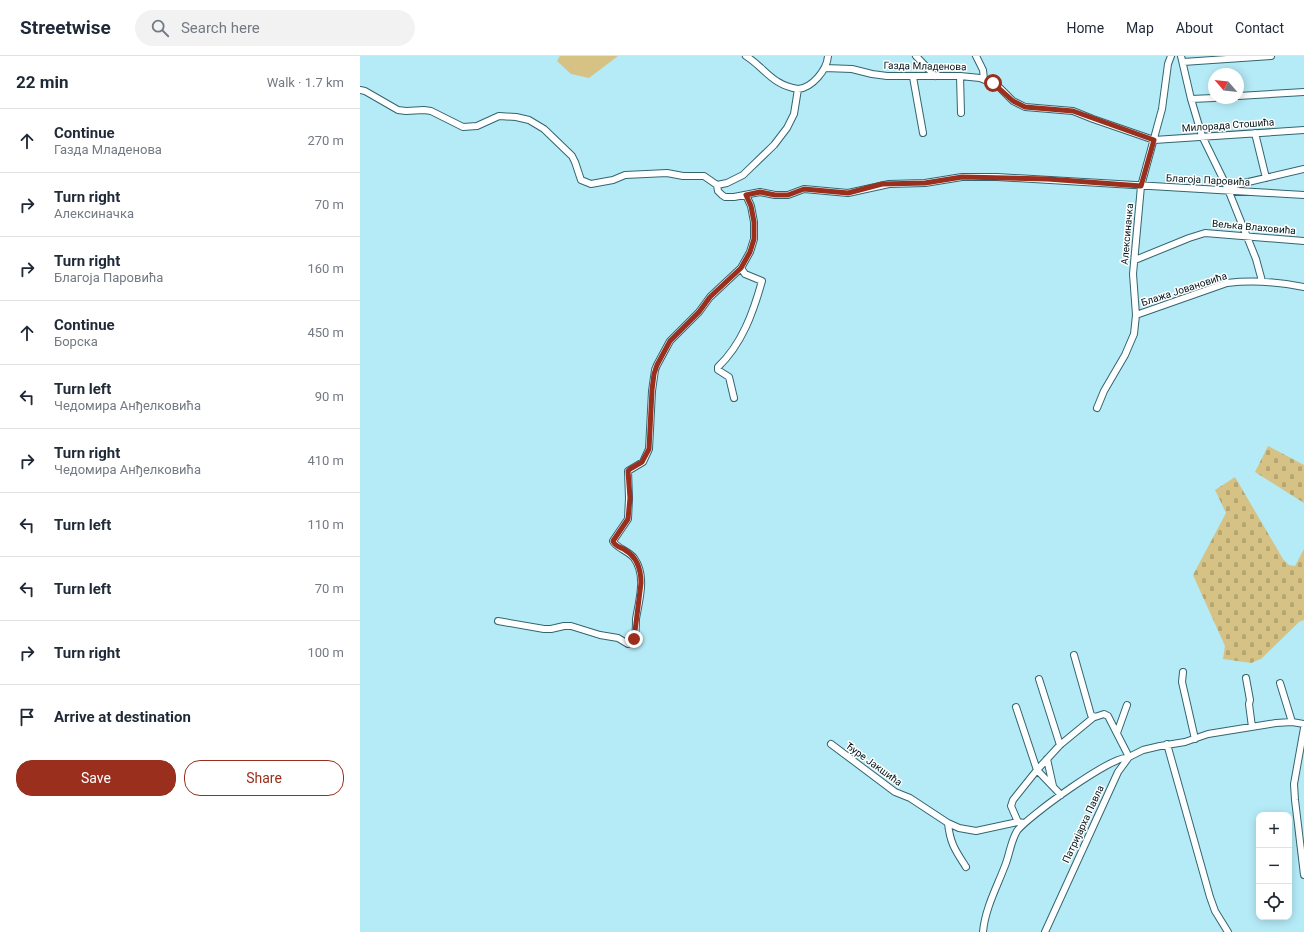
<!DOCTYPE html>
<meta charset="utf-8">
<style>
:root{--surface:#fff;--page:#f2f2f3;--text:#1f2937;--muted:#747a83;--line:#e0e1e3;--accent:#992f1c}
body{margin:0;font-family:Roboto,sans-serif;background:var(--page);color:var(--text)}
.controls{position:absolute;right:12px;bottom:12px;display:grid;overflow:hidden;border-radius:8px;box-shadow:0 2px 10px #0003}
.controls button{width:36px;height:36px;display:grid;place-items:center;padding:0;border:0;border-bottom:1px solid var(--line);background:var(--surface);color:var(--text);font:20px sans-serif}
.compass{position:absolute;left:848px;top:12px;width:36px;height:36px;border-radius:50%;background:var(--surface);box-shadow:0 2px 10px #0003;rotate:298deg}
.stop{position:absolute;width:12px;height:12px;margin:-9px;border:3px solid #992f1c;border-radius:50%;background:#fff}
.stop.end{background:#992f1c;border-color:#fff;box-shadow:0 1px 4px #0008}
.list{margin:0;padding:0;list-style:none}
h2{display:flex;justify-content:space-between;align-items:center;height:52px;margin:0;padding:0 16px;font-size:17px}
h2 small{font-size:13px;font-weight:400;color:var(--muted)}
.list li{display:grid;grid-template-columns:26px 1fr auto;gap:12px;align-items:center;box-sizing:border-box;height:64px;padding:0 16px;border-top:1px solid var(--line)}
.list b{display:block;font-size:15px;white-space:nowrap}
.list p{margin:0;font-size:13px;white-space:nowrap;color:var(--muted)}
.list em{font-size:13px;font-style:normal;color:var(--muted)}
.actions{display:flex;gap:8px;padding:12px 16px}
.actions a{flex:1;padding:9px 0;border:1px solid var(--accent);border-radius:16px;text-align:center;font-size:14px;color:var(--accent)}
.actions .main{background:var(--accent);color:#fff}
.icon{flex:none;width:22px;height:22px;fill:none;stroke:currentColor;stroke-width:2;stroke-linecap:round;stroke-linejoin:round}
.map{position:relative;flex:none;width:944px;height:876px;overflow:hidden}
header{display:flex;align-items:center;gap:24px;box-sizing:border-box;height:56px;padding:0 20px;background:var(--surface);border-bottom:1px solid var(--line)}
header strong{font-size:19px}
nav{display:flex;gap:22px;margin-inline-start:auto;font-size:14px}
.search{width:280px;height:36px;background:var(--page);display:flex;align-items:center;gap:10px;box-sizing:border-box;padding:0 14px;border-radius:22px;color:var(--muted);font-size:15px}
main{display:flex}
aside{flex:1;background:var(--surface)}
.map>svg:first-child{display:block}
.green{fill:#d6c284}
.cemetery{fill:url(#cemetery-stones)}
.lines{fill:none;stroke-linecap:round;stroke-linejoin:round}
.minor-casing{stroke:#336570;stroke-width:8}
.minor{stroke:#fff;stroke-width:6}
.route{stroke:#992f1c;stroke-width:5}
.labels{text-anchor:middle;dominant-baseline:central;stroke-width:3;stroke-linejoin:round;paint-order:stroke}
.street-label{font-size:10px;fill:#011418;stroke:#fff}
</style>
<header>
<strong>Streetwise</strong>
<div class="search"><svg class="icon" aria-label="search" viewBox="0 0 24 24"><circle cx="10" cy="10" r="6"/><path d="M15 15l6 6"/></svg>Search here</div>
<nav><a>Home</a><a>Map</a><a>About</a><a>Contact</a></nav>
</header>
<main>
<aside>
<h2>22 min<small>Walk · 1.7 km</small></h2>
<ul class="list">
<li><svg class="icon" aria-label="ahead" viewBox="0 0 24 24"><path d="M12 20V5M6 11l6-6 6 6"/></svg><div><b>Continue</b><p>Газда Младенова</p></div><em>270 m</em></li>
<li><svg class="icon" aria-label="right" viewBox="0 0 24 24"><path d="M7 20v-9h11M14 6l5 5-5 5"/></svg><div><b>Turn right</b><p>Алексиначка</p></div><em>70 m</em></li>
<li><svg class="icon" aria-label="right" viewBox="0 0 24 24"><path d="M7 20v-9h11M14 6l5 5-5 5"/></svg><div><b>Turn right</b><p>Благоја Паровића</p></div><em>160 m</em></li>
<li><svg class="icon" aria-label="ahead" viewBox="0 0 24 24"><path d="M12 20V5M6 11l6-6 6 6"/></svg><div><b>Continue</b><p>Борска</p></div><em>450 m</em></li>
<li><svg class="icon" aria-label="left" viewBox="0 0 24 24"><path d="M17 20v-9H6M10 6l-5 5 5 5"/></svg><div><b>Turn left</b><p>Чедомира Анђелковића</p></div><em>90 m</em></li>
<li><svg class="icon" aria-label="right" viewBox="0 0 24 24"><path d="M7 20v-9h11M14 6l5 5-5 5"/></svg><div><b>Turn right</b><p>Чедомира Анђелковића</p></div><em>410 m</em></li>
<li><svg class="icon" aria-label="left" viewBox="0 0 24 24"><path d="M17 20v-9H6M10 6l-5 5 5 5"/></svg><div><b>Turn left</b></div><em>110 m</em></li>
<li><svg class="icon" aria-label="left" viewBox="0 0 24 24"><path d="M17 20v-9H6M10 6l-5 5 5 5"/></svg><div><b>Turn left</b></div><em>70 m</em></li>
<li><svg class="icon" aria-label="right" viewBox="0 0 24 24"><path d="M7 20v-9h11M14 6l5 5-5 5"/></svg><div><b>Turn right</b></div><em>100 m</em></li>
<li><svg class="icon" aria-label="arrive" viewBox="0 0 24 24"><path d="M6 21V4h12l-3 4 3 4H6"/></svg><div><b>Arrive at destination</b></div></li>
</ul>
<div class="actions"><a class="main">Save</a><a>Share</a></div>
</aside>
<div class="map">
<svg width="944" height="876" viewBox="0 0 944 876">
<defs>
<pattern id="cemetery-stones" width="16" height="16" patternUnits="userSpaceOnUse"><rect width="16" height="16" fill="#d6c284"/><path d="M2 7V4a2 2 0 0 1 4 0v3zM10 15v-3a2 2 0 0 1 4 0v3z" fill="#b6a671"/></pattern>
</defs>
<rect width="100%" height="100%" fill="#b5ebf7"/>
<path class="green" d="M200,0h58l-29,22 -18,-4 -14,-13z"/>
<path class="cemetery" d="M908,390l36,19v38l-49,-31z
M875,421l48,82 6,6 6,1 9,-17v71l-5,2 -38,37 -10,4 -28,-4 2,-13 -32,-71 33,-62 -11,-23z"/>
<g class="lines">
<g class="minor-casing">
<path id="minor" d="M386,0c20,13 26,29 52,33
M556,0l19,20
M616,0l7,14 1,9
M821,0l10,43 11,37 25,51 29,72 6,22
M823,6l88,-6
M465,12l27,1 20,5 15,2h73l20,2 17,7 16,16 12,6 48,4 20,8 61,21 150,-10
M600,20l1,37
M553,21l10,56
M0,34l5,1 33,19 8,1 18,-1 7,1 32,16 14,-1 22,-10 17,1 13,3 15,9 28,27 3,6 6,18 10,4 22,-4 12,-5 42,-2 16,3h21l13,9
M878,40l66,-4
M831,43l23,-1
M895,77l11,45
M357,129l1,6 4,4 3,2h9l26,-5 15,3h13l16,-6 44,4 41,-9 36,-1 37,-6h35l307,18
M357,129l10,-2 16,-8 31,-30 13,-17 7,-14 4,-25c14,-1 29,-19 30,-33
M867,131l77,-18
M775,204l54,-22 16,-5 99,8
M776,259l91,-32c26,-3 52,-1 77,4
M374,342l-5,-21 -11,-7v-3c24,-23 35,-54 44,-86l-17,-7 -4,-6
M737,352l7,-17 21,-36 9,-21 2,-19 -3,-41 8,-88 21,-77 6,-45 3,-8
M138,565l46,8h7l13,-3h7l29,9 18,3 10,6 6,-3c2,-7 2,-14 2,-22 3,-19 11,-43 -2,-61 -5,-7 -18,-10 -21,-17l15,-22 1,-21 -1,-27 15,-9 6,-13 3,-58 3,-21 2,-5 13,-24 29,-29 11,-15 31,-29 9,-16 4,-13v-17l-3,-16 -5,-11
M714,599l17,60 4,2 9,-3 4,2 21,41
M823,616l-1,10 13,57
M886,622l4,22 -1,4 3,23
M679,623l21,66
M920,627l12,39
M656,651l21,63 24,25
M944,672l-10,56 1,16 9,75
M757,677l10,-28
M471,688l64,48 15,6 38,25 11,5 17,3 42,-9 6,1
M807,688l43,153 5,14 13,21
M687,703l6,27
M658,766l-7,-16 2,-6 24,-30 23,-25 34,-28
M588,767c2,20 7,27 18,44
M623,876c2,-24 15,-47 23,-69 4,-11 5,-22 11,-32 10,-14 96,-76 110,-73
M685,876l73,-160 11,-15 14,-7 17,-4 25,-4 23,-8 68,-11 16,-1 12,2"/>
</g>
<use href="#minor" class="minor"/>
</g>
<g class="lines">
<path class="route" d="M274,583l7,-56c0,-13 -4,-26 -16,-33 -4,-3 -10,-3 -12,-9l15,-22 2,-21 -2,-27 2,-2 12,-7 7,-13 3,-59 2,-16 3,-9 13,-24 29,-29 11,-15 31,-29 9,-16 4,-13v-17l-3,-16 -5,-11 14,-3 15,3h13l16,-6 44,4 34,-9 43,-1 37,-6 86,2 93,7 13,-46 -81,-29 -48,-4 -12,-6 -20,-18"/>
</g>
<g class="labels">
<g class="street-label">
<text transform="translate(565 10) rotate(1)">Газда Младенова</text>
<text transform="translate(868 69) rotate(-4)">Милорада Стошића</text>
<text transform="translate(848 124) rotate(3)">Благоја Паровића</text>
<text transform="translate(894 171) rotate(5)">Вељка Влаховића</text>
<text transform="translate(767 178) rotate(-85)">Алексиначка</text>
<text transform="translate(824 233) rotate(-18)">Блажа Јовановића</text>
<text transform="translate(514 708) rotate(36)">Ђуре Јакшића</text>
<text transform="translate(723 768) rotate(-65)">Патријарха Павла</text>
</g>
</g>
</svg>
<div class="controls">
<button>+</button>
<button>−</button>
<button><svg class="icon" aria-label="locate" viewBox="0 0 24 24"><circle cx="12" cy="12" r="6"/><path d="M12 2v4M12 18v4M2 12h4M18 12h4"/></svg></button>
</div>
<svg class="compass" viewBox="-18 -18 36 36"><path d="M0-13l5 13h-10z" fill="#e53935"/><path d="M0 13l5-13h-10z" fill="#747a83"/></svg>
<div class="stop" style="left:633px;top:27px"></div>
<div class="stop end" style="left:274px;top:583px"></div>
</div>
</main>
